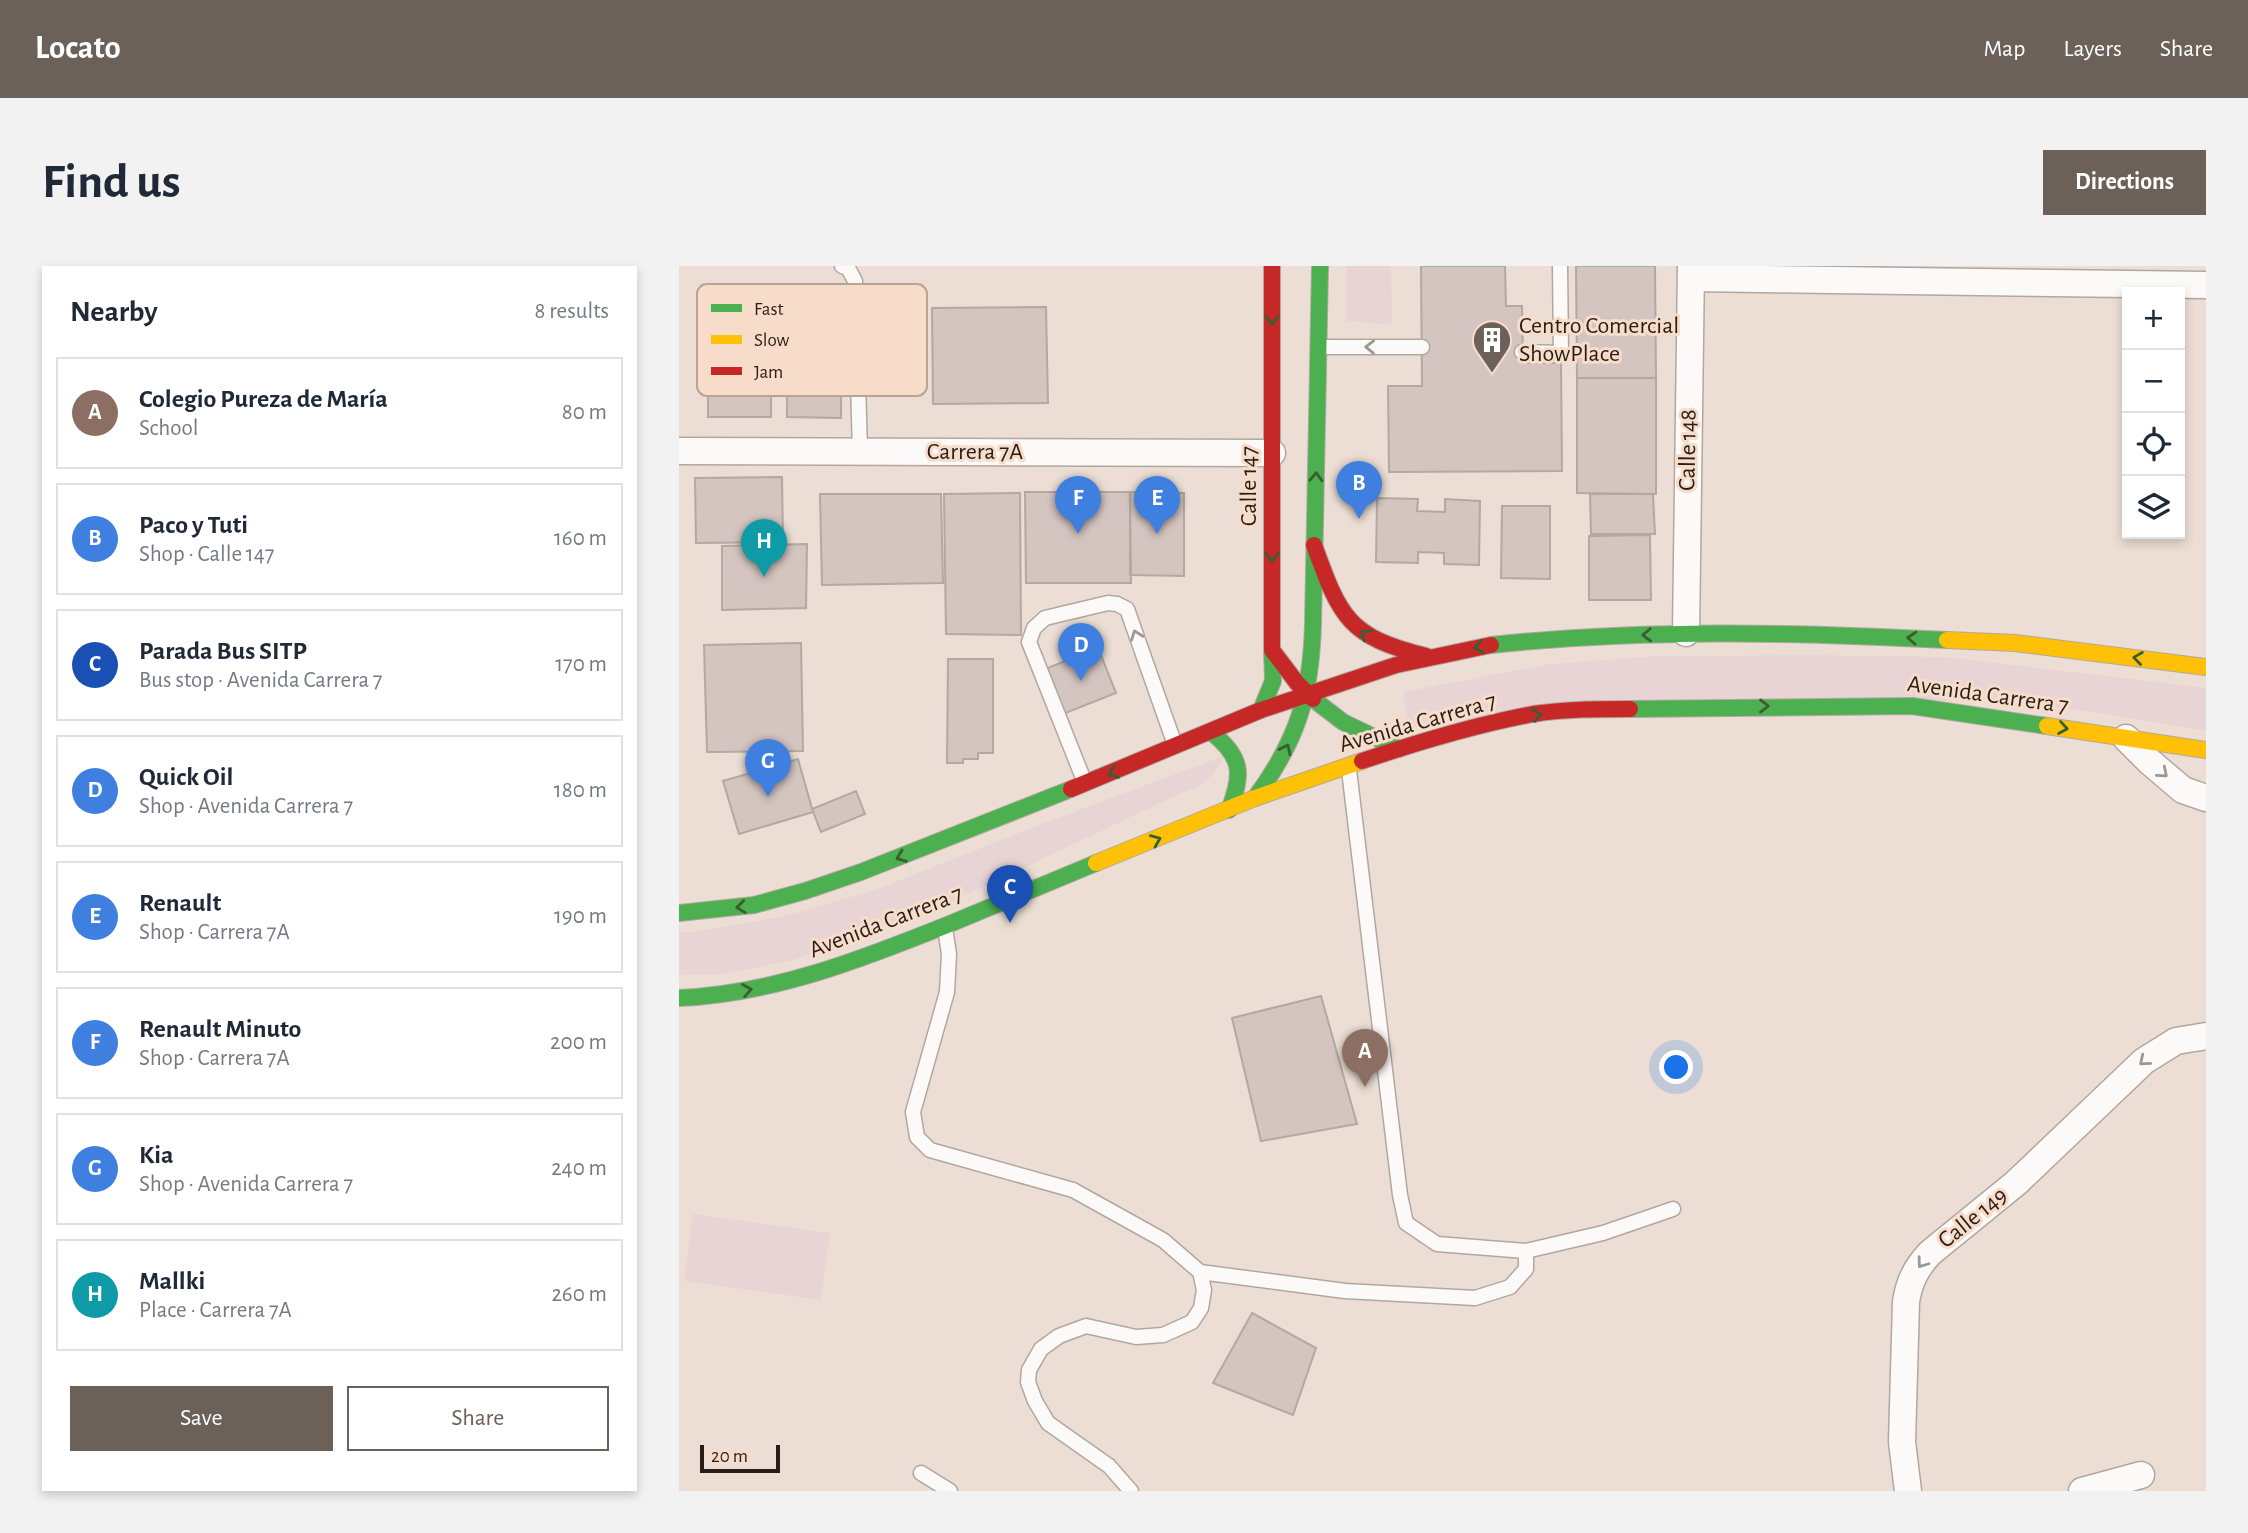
<!DOCTYPE html>
<meta charset="utf-8">
<style>
:root{--surface:#fff;--page:#f2f2f3;--text:#1f2937;--muted:#747a83;--line:#e0e1e3;--accent:#6c6159}
body{margin:0;font-family:"Alegreya Sans",sans-serif;background:var(--page);color:var(--text)}
.controls{position:absolute;right:21px;top:21px;display:grid;overflow:hidden;border-radius:0px;box-shadow:0 4px 10px #0003}
.controls button{width:63px;height:63px;display:grid;place-items:center;padding:0;border:0;border-bottom:2px solid var(--line);background:var(--surface);color:var(--text);font:35px sans-serif}
.scale{position:absolute;left:21px;bottom:18px;width:80px;box-sizing:border-box;padding-left:7px;border:4px solid #271d17;border-top:0;font-size:19px;line-height:24px;white-space:nowrap;color:#271d17;-webkit-text-stroke:5px #f7dcca;paint-order:stroke}
.you{position:absolute;left:998px;top:802px;width:24px;height:24px;margin:-18px;border:5px solid #fff;border-radius:50%;background:#1a73e8;box-shadow:0 0 0 10px #1a73e833}
.badge{display:grid;place-items:center;width:46px;height:46px;border-radius:50%;background:var(--accent);color:#fff;font-size:23px;font-weight:700}
.pin{position:absolute;translate:-50% -58px;filter:drop-shadow(0 2px 4px #0008)}
.pin::after{content:'';position:absolute;top:37px;width:24px;height:21px;background:inherit;clip-path:polygon(0 0,100% 0,50% 100%)}
.list{margin:0;padding:0;list-style:none}
h2{display:flex;justify-content:space-between;align-items:center;height:91px;margin:0;padding:0 28px;font-size:30px}
h2 small{font-size:23px;font-weight:400;color:var(--muted)}
.list li{display:grid;grid-template-columns:46px 1fr auto;gap:21px;align-items:center;box-sizing:border-box;height:112px;margin:0 14px 14px;padding:0 14px;border:2px solid var(--line);border-radius:0px}
.list b{display:block;font-size:26px;white-space:nowrap}
.list p{margin:0;font-size:23px;white-space:nowrap;color:var(--muted)}
.list em{font-size:23px;font-style:normal;color:var(--muted)}
.actions{display:flex;gap:14px;padding:21px 28px}
.actions a{flex:1;padding:16px 0;border:2px solid var(--accent);border-radius:0px;text-align:center;font-size:24px;color:var(--accent)}
.actions .main{background:var(--accent);color:#fff}
.icon{flex:none;width:38px;height:38px;fill:none;stroke:currentColor;stroke-width:2;stroke-linecap:round;stroke-linejoin:round}
.map{position:relative;flex:none;width:1527px;height:1225px;overflow:hidden;border-radius:0px}
header{display:flex;align-items:center;gap:42px;box-sizing:border-box;height:98px;padding:0 35px;background:var(--accent);color:#fff}
header strong{font-size:33px}
nav{display:flex;gap:38px;margin-inline-start:auto;font-size:24px}
.intro{display:flex;align-items:center;justify-content:space-between;box-sizing:border-box;height:168px;padding:0 42px}
h1{margin:0;font-size:49px}
.button{padding:18px 32px;border-radius:0px;background:var(--accent);color:#fff;font-size:24px;font-weight:700}
main{display:flex;gap:42px;padding:0 42px}
aside{flex:1;background:var(--surface);border-radius:0px;box-shadow:0 4px 10px #0003}
.map>svg:first-child{display:block}
.green{fill:#e9d4d5}
.building{fill:#d4c5c0;stroke:#b3a8a2;stroke-width:2}
.lines{fill:none;stroke-linecap:round;stroke-linejoin:round}
.lane-casing{stroke:#b2a79f;stroke-width:17}
.street-casing{stroke:#b2a79f;stroke-width:29}
.fast-casing{stroke:#b2a79f;stroke-width:18}
.slow-casing{stroke:#b2a79f;stroke-width:18}
.jam-casing{stroke:#b2a79f;stroke-width:18}
.lane{stroke:#fcfaf9;stroke-width:14}
.street{stroke:#fcfaf9;stroke-width:26}
.fast{stroke:#4caf50;stroke-width:16}
.slow{stroke:#ffc107;stroke-width:16}
.jam{stroke:#c62828;stroke-width:16}
.oneway{stroke:#385f31}
.oneway2{stroke:#9c9793}
.labels{text-anchor:middle;dominant-baseline:central;stroke-width:6;stroke-linejoin:round;paint-order:stroke}
.poi-label{font-size:24px;fill:#271d17;stroke:#f7dcca;text-anchor:start}
.street-label{font-size:24px;fill:#271d17;stroke:#f7dcca}
.key{fill:#f7dcca;stroke:#b9a394;stroke-width:2}
.key-label{font-size:19px;fill:#271d17}
</style>
<header>
<strong>Locato</strong>
<nav><a>Map</a><a>Layers</a><a>Share</a></nav>
</header>
<div class="intro"><h1>Find us</h1><a class="button">Directions</a></div>
<main>
<aside>
<h2>Nearby<small>8 results</small></h2>
<ul class="list">
<li><span class="badge" style="background:#8d6e63">A</span><div><b>Colegio Pureza de María</b><p>School</p></div><em>80 m</em></li>
<li><span class="badge" style="background:#3f7fe0">B</span><div><b>Paco y Tuti</b><p>Shop · Calle 147</p></div><em>160 m</em></li>
<li><span class="badge" style="background:#1a4fb4">C</span><div><b>Parada Bus SITP</b><p>Bus stop · Avenida Carrera 7</p></div><em>170 m</em></li>
<li><span class="badge" style="background:#3f7fe0">D</span><div><b>Quick Oil</b><p>Shop · Avenida Carrera 7</p></div><em>180 m</em></li>
<li><span class="badge" style="background:#3f7fe0">E</span><div><b>Renault</b><p>Shop · Carrera 7A</p></div><em>190 m</em></li>
<li><span class="badge" style="background:#3f7fe0">F</span><div><b>Renault Minuto</b><p>Shop · Carrera 7A</p></div><em>200 m</em></li>
<li><span class="badge" style="background:#3f7fe0">G</span><div><b>Kia</b><p>Shop · Avenida Carrera 7</p></div><em>240 m</em></li>
<li><span class="badge" style="background:#0f9aa8">H</span><div><b>Mallki</b><p>Place · Carrera 7A</p></div><em>260 m</em></li>
</ul>
<div class="actions"><a class="main">Save</a><a>Share</a></div>
</aside>
<div class="map">
<svg width="1527" height="1225" viewBox="0 0 1527 1225">
<rect width="100%" height="100%" fill="#ecded4"/>
<path class="green" d="M668,0h44l1,59 -45,-4z
M1132,389l134,2 261,31v43l-107,-18 -114,-14 -576,28 -6,-35 147,-28 109,-8z
M545,490c-12,24 -20,29 -45,38l-209,99 -88,37 -89,30 -68,14 -46,1v-43h14l92,-16 90,-26 172,-68z
M14,948l137,19 -9,67 -137,-19z"/>
<path class="building" d="M742,0h84l1,40h16l1,57h38l1,108 -173,1 -1,-86h34z
M897,0h79l1,112h-79z
M29,18h63v133h-63z
M109,20h54l-1,132 -54,-1z
M367,41l2,96 -115,1 -1,-96z
M898,112h79v116l-79,-1z
M103,211l1,65 -87,1 -1,-65z
M346,226h105l1,91h-105z
M451,226l54,1v83l-54,-1z
M341,227l1,142 -75,-1 -2,-140z
M141,228h121l2,89 -121,2z
M911,228h63l2,40h-64z
M698,232l41,1 -1,12 28,1v-13l35,2 -1,64 -35,-1v-11l-26,-1v11l-42,-1z
M823,240h48v73l-49,-1z
M971,269l1,65h-62v-64z
M128,278l-1,64 -84,2v-64z
M414,369l23,58 -53,21 -18,-45 38,-15 -6,-13z
M122,377l2,108 -96,1 -3,-107z
M269,393h45v94h-15v6h-15v4h-16z
M119,493l15,53 -74,22 -16,-53z
M177,525l9,23 -44,18 -9,-23z
M642,730l36,128 -96,17 -29,-123z
M573,1047l64,35 -23,67 -80,-32z"/>
<g class="lines">
<g class="lane-casing">
<path id="lane" d="M163,0l6,2 7,13 5,170
M640,81h103
M843,86l39,1 -1,-87
M670,504l51,425 6,28 31,21 89,7 77,-18 70,-24
M406,517l-56,-141 5,-14 11,-10 63,-15 9,1 10,5 48,136
M266,662l4,26 -2,38 -34,120 4,25 13,13 143,40 90,50 37,32 4,18 -3,18 -9,14 -29,13 -27,2 -50,-11 -27,10 -18,13 -12,21 -1,12 7,19 13,22 61,43 22,25
M521,1006l145,19 130,7 35,-11 16,-18v-18
M242,1207l29,18"/>
</g>
<g class="street-casing">
<path id="street" d="M1012,12l515,7
M0,185l593,2
M1007,367l5,-367
M1447,472l24,24 33,28 23,8
M1229,1225l-6,-49 4,-140c3,-20 10,-34 24,-49l86,-70 128,-122 32,-20 30,-5
M1403,1225l59,-16"/>
</g>
<g class="fast-casing">
<path id="fast" d="M812,379c152,-16 304,-13 456,-5
M634,433l30,23 56,27
M951,443l282,-3 135,20
M582,444l12,-29 -1,-31
M532,466c32,25 32,42 18,78
M576,532c43,-59 56,-102 58,-174l7,-358
M0,647l75,-8 51,-14 56,-19 210,-83
M0,732c95,-4 186,-40 273,-75 48,-20 96,-40 144,-60"/>
</g>
<g class="slow-casing">
<path id="slow" d="M1268,374l68,3 191,24
M1368,460l159,24
M417,597l159,-65 107,-37"/>
</g>
<g class="jam-casing">
<path id="jam" d="M593,0v384l25,33 16,16
M635,279c26,72 34,92 112,111
M683,495c56,-19 112,-36 171,-47 32,-5 65,-5 97,-5
M392,523l190,-79 135,-45 95,-20"/>
</g>
<use href="#lane" class="lane"/>
<use href="#street" class="street"/>
<use href="#fast" class="fast"/>
<use href="#slow" class="slow"/>
<use href="#jam" class="jam"/>
</g>
<defs><path id="oneway-chevron" d="M-2-3.5L2.5 0L-2 3.5" fill="none" stroke-width="1.6" stroke-linecap="round" stroke-linejoin="round" transform="scale(1.75)"/></defs>
<g class="oneway">
<use href="#oneway-chevron" transform="translate(593 54) rotate(90)"/>
<use href="#oneway-chevron" transform="translate(637 211) rotate(-88)"/>
<use href="#oneway-chevron" transform="translate(593 291) rotate(90)"/>
<use href="#oneway-chevron" transform="translate(686 368) rotate(-146)"/>
<use href="#oneway-chevron" transform="translate(968 369) rotate(178)"/>
<use href="#oneway-chevron" transform="translate(1233 372) rotate(-177)"/>
<use href="#oneway-chevron" transform="translate(800 381) rotate(170)"/>
<use href="#oneway-chevron" transform="translate(1459 392) rotate(-172)"/>
<use href="#oneway-chevron" transform="translate(1085 440)"/>
<use href="#oneway-chevron" transform="translate(858 449) rotate(-8)"/>
<use href="#oneway-chevron" transform="translate(1384 462) rotate(9)"/>
<use href="#oneway-chevron" transform="translate(607 483) rotate(-64)"/>
<use href="#oneway-chevron" transform="translate(434 507) rotate(158)"/>
<use href="#oneway-chevron" transform="translate(477 574) rotate(-22)"/>
<use href="#oneway-chevron" transform="translate(222 591) rotate(159)"/>
<use href="#oneway-chevron" transform="translate(62 641) rotate(173)"/>
<use href="#oneway-chevron" transform="translate(68 724) rotate(-10)"/>
</g>
<g class="oneway2">
<use href="#oneway-chevron" transform="translate(691 81) rotate(-179)"/>
<use href="#oneway-chevron" transform="translate(457 369) rotate(-110)"/>
<use href="#oneway-chevron" transform="translate(1484 507) rotate(40)"/>
<use href="#oneway-chevron" transform="translate(1465 795) rotate(140)"/>
<use href="#oneway-chevron" transform="translate(1243 997) rotate(126)"/>
</g>
<defs>
<g id="building-pin" transform="scale(2.0125)"><path d="M0 17L-7.5 6A9.5 9.5 0 1 1 7.5 6Z" fill="#6c6159" stroke="#f7dcca"/><path d="M-4-6H4V6H1V3H-1V6H-4ZM-2.5-4.3h1.7v1.8h-1.7ZM.8-4.3h1.7v1.8H.8ZM-2.5-1h1.7V.8h-1.7ZM.8-1h1.7V.8H.8Z" fill="#fff"/></g>
</defs>
<g fill-rule="evenodd">
<use href="#building-pin" x="813" y="74"/>
</g>
<g class="labels">
<g class="poi-label">
<text x="840" y="60">Centro Comercial<tspan x="840" dy="28">ShowPlace</tspan></text>
</g>
<g class="street-label">
<text transform="translate(1009 184) rotate(-89)">Calle 148</text>
<text x="296" y="186">Carrera 7A</text>
<text transform="translate(570 220) rotate(-90)">Calle 147</text>
<text transform="translate(1309 429) rotate(8)">Avenida Carrera 7</text>
<text transform="translate(739 457) rotate(-16)">Avenida Carrera 7</text>
<text transform="translate(207 656) rotate(-21)">Avenida Carrera 7</text>
<text transform="translate(1294 952) rotate(-39)">Calle 149</text>
</g>
</g>
<rect x="18" y="18" width="230" height="112" rx="10" class="key"/>
<rect x="32" y="38" width="31" height="8" fill="#4caf50"/>
<rect x="32" y="69" width="31" height="9" fill="#ffc107"/>
<rect x="32" y="101" width="31" height="8" fill="#c62828"/>
<g class="key-label">
<text x="75" y="49">Fast</text>
<text x="75" y="80">Slow</text>
<text x="75" y="112">Jam</text>
</g>
</svg>
<div class="controls">
<button>+</button>
<button>−</button>
<button><svg class="icon" aria-label="locate" viewBox="0 0 24 24"><circle cx="12" cy="12" r="6"/><path d="M12 2v4M12 18v4M2 12h4M18 12h4"/></svg></button>
<button><svg class="icon" aria-label="layers" viewBox="0 0 24 24"><path d="M12 4l9 5-9 5-9-5zM3 14l9 5 9-5"/></svg></button>
</div>
<div class="scale">20 m</div>
<div class="you"></div>
<div class="pin badge" style="left:686px;top:821px;background:#8d6e63">A</div>
<div class="pin badge" style="left:680px;top:253px;background:#3f7fe0">B</div>
<div class="pin badge" style="left:331px;top:657px;background:#1a4fb4">C</div>
<div class="pin badge" style="left:402px;top:415px;background:#3f7fe0">D</div>
<div class="pin badge" style="left:478px;top:268px;background:#3f7fe0">E</div>
<div class="pin badge" style="left:399px;top:268px;background:#3f7fe0">F</div>
<div class="pin badge" style="left:89px;top:531px;background:#3f7fe0">G</div>
<div class="pin badge" style="left:85px;top:311px;background:#0f9aa8">H</div>
</div>
</main>
